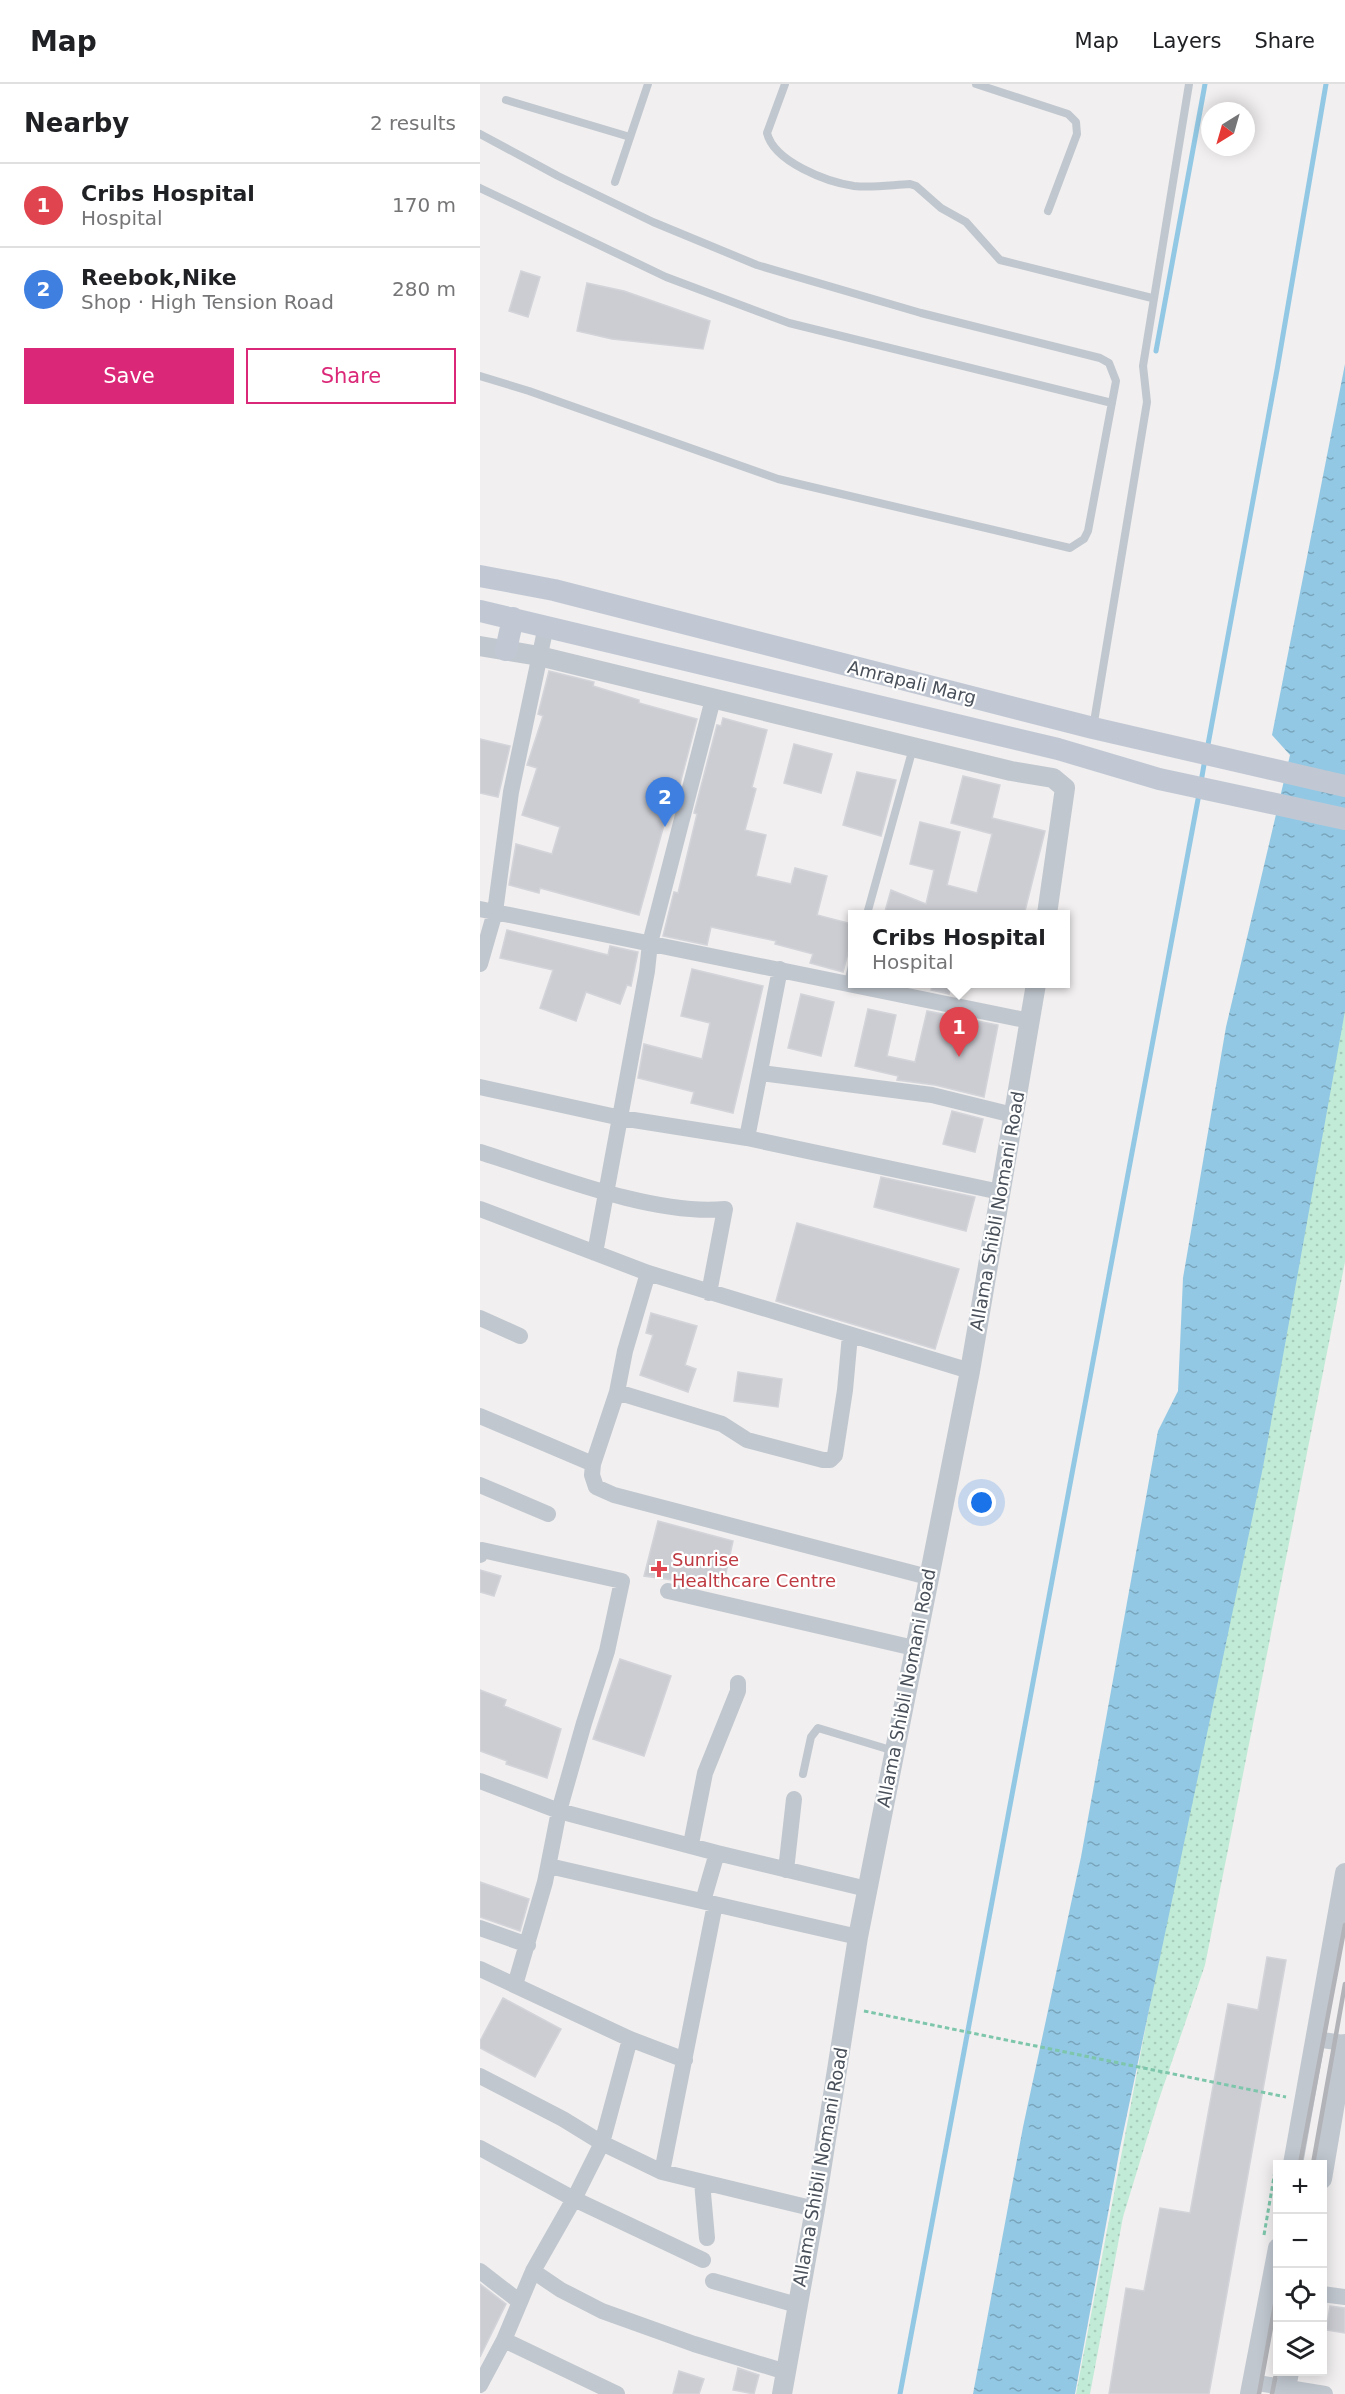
<!DOCTYPE html>
<meta charset="utf-8">
<style>
:root{--surface:#fff;--page:#f2f2f2;--text:#202124;--muted:#757577;--line:#e0e0e0;--accent:#db2777}
body{margin:0;font-family:"DejaVu Sans",sans-serif;background:var(--page);color:var(--text)}
.controls{position:absolute;right:18px;bottom:18px;display:grid;overflow:hidden;border-radius:0px;box-shadow:0 3px 15px #0003}
.controls button{width:54px;height:54px;display:grid;place-items:center;padding:0;border:0;border-bottom:2px solid var(--line);background:var(--surface);color:var(--text);font:30px sans-serif}
.compass{position:absolute;left:721px;top:18px;width:54px;height:54px;border-radius:50%;background:var(--surface);box-shadow:0 3px 15px #0003;rotate:217deg}
.you{position:absolute;left:502px;top:1419px;width:21px;height:21px;margin:-15px;border:4px solid #fff;border-radius:50%;background:#1a73e8;box-shadow:0 0 0 9px #1a73e833}
.badge{display:grid;place-items:center;width:39px;height:39px;border-radius:50%;background:var(--accent);color:#fff;font-size:20px;font-weight:700}
.pin{position:absolute;translate:-50% -50px;filter:drop-shadow(0 2px 3px #0008)}
.pin::after{content:'';position:absolute;top:32px;width:21px;height:18px;background:inherit;clip-path:polygon(0 0,100% 0,50% 100%)}
.popup{position:absolute;left:368px;top:826px;width:222px;height:78px;box-sizing:border-box;display:grid;place-content:center;border-radius:0px;background:var(--surface);filter:drop-shadow(0 2px 4px #0005);font-size:20px;white-space:nowrap;color:var(--muted)}
.popup b{font-size:22px;color:var(--text)}
.popup::after{content:'';position:absolute;left:50%;top:100%;margin-left:-12px;border:12px solid transparent;border-top-color:var(--surface)}
.list{margin:0;padding:0;list-style:none}
h2{display:flex;justify-content:space-between;align-items:center;height:78px;margin:0;padding:0 24px;font-size:26px}
h2 small{font-size:20px;font-weight:400;color:var(--muted)}
.list li{display:grid;grid-template-columns:39px 1fr auto;gap:18px;align-items:center;box-sizing:border-box;height:84px;padding:0 24px;border-top:2px solid var(--line)}
.list b{display:block;font-size:22px;white-space:nowrap}
.list p{margin:0;font-size:20px;white-space:nowrap;color:var(--muted)}
.list em{font-size:20px;font-style:normal;color:var(--muted)}
.actions{display:flex;gap:12px;padding:18px 24px}
.actions a{flex:1;padding:14px 0;border:2px solid var(--accent);border-radius:0px;text-align:center;font-size:21px;color:var(--accent)}
.actions .main{background:var(--accent);color:#fff}
.icon{flex:none;width:33px;height:33px;fill:none;stroke:currentColor;stroke-width:2;stroke-linecap:round;stroke-linejoin:round}
.map{position:relative;flex:none;width:865px;height:2310px;overflow:hidden}
header{display:flex;align-items:center;gap:36px;box-sizing:border-box;height:84px;padding:0 30px;background:var(--surface);border-bottom:2px solid var(--line)}
header strong{font-size:28px}
nav{display:flex;gap:33px;margin-inline-start:auto;font-size:21px}
main{display:flex}
aside{flex:1;background:var(--surface)}
.map>svg:first-child{display:block}
.grass{fill:url(#grass-dots)}
.water{fill:url(#water-ripples)}
.lines{fill:none;stroke-linecap:round;stroke-linejoin:round}
.stream{stroke:#92c8e4;stroke-width:5}
.building{fill:#cccdd3;stroke:#d3d4da;stroke-width:1.5}
.path{stroke:#7dc6ab;stroke-width:3;stroke-dasharray:4.5 3;stroke-linecap:butt}
.service{stroke:#c1c7cf;stroke-width:8}
.minor{stroke:#c1c7cf;stroke-width:16}
.tertiary{stroke:#c1c7cf;stroke-width:20}
.secondary{stroke:#c1c8d4;stroke-width:22}
.rail{stroke:#b2b3b8;stroke-width:4.5}
.health-dot{fill:#e0444e;stroke:#fff;stroke-width:2}
.labels{text-anchor:middle;dominant-baseline:central;stroke-width:4.5;stroke-linejoin:round;paint-order:stroke}
.street-label{font-size:18px;fill:#49505a;stroke:#fff}
.health-label{font-size:18px;fill:#be3a42;stroke:#fff;text-anchor:start}
</style>
<header>
<strong>Map</strong>
<nav><a>Map</a><a>Layers</a><a>Share</a></nav>
</header>
<main>
<aside>
<h2>Nearby<small>2 results</small></h2>
<ul class="list">
<li><span class="badge" style="background:#e0444e">1</span><div><b>Cribs Hospital</b><p>Hospital</p></div><em>170 m</em></li>
<li><span class="badge" style="background:#3f7fe0">2</span><div><b>Reebok,Nike</b><p>Shop · High Tension Road</p></div><em>280 m</em></li>
</ul>
<div class="actions"><a class="main">Save</a><a>Share</a></div>
</aside>
<div class="map">
<svg width="865" height="2310" viewBox="0 0 865 2310">
<defs>
<pattern id="grass-dots" width="8" height="8" patternUnits="userSpaceOnUse" patternTransform="scale(1.5)"><rect width="8" height="8" fill="#c1ebd7"/><path d="M2 2h.1M6 6h.1" fill="none" stroke="#a7cbbb" stroke-width="1.8" stroke-linecap="round"/></pattern>
<pattern id="water-ripples" width="26" height="14" patternUnits="userSpaceOnUse" patternTransform="scale(1.5)"><rect width="26" height="14" fill="#92c8e4"/><path d="M2 4q2-2 4 0t4 0M15 11q2-2 4 0t4 0" fill="none" stroke="#79a5bc"/></pattern>
</defs>
<rect width="100%" height="100%" fill="#f1efef"/>
<path class="grass" d="M865,914v264l-140,703 -47,137 -35,115 -33,177h-14l113,-596z"/>
<path class="water" d="M865,280v647l-82,456 -143,681 -45,246h-102l50,-267 58,-270 77,-426 20,-40 5,-113 43,-251 64,-272 -18,-20z"/>
<g class="lines">
<path class="stream" d="M676,267l49,-267
M727,666l70,-380 49,-286
M721,698l4,-23
M420,2310l299,-1600"/>
</g>
<path class="building" d="M41,187l19,6 -12,40 -19,-6z
M107,199l37,8 86,30 -7,28 -91,-10 -35,-8z
M69,587l45,11 -1,4 46,14v3l58,16 -23,88h-2l-2,7h-3l-28,101 -99,-27 -1,5 -30,-8 7,-41 36,10 8,-27 -38,-12 15,-47 -10,-3 16,-49 -5,-2z
M243,634l44,12 -15,57 4,2 -11,41 21,5 -10,41 35,8 4,-16 32,8 -10,39 35,9v14l-9,34 -33,-9 3,-9 -38,-10 1,-3 -65,-14 -4,18 -44,-9 11,-44 4,1 19,-79 -3,-1 23,-88 4,1z
M0,655l30,7 -12,51 -18,-4z
M314,660l38,10 -11,39 -37,-10z
M377,688l39,8 -15,56 -38,-11z
M483,692l37,9 -8,33 53,13 -21,84h-140l7,-25 35,14 8,-34 -24,-6 10,-42 40,10 -13,53 30,8 15,-59 -41,-11z
M27,846l101,25 2,-9 28,6 -7,34 -4,-1 -7,19 -34,-12 -10,29 -36,-13 13,-38 -53,-12z
M212,885l71,17 -30,127 -42,-10 3,-11 -56,-14 6,-34 58,15 8,-36 -29,-7z
M453,900h18l-2,10 -18,-4z
M321,910l33,8 -13,54 -33,-8z
M388,925l28,6 -9,41 28,6 12,-51 71,14 -14,72 -49,-12 -38,-5 1,-4 -43,-10z
M472,1027l31,8 -8,33 -32,-8z
M401,1093l94,20 -9,34 -92,-24z
M317,1139l162,46 -24,80 -159,-48z
M171,1229l46,13 -12,39 11,4 -8,23 -48,-17 13,-40 -7,-2z
M258,1288l44,7 -4,28 -44,-6z
M178,1437l75,20 -10,46 -79,-11z
M0,1486l21,6 -7,20 -14,-4z
M140,1575l51,17 -27,80 -51,-17z
M0,1606l26,10 -2,6 57,23 -14,49 -41,-14 1,-3 -27,-10z
M0,1798l49,17 -9,32 -40,-14z
M787,1873l19,3 -77,434h-100l17,-106 18,3 16,-83 30,5 38,-209 30,6z
M23,1914l58,31 -26,48 -55,-29v-7z
M0,2200l26,20 -26,53z
M850,2222l15,2v25l-19,-3z
M258,2284l21,7 -5,19 -21,-4z
M199,2287l25,8 -5,15h-26z"/>
<g class="lines">
<path class="path" d="M384,1927l422,86
M784,2151l11,-64"/>
<path class="service" d="M305,0l-18,49c7,29 60,49 87,53 18,2 37,-1 56,-2l6,2 25,22 25,14 34,38 152,38
M496,0l92,30 8,8 1,12 -29,77
M26,16l124,37
M0,50l78,42 95,46 104,43 164,48 179,45 9,5 7,18 -28,150 -4,8 -14,9 -292,-69 -249,-88 -49,-15
M135,98l33,-98
M0,104l186,89 123,46 323,80
M613,644l54,-326 -4,-36 46,-282
M387,830l46,-166
M368,899l4,-17
M323,1690l8,-37 7,-9 76,23"/>
<path class="minor" d="M0,825l550,112
M0,880l15,-52 16,-120 35,-166
M281,989l171,22 81,20
M0,1003l141,31 126,20 253,54
M267,1054l33,-169
M0,1068c70,22 173,64 245,57l-16,84
M0,1125l168,64 322,98
M115,1169l52,-282 3,-28 63,-244
M168,1189l-23,78 -8,41 -24,72 -1,11 4,12 18,8 314,82
M0,1234l40,18
M137,1308l105,32 25,16 76,20h7l5,-5 10,-65 5,-55
M0,1332l113,48
M0,1401l68,29
M0,1471l2,-5 9,2 131,29 -15,70 -23,72 -25,88 -14,71 -30,103
M188,1507l246,57
M0,1697l79,30 158,42 -14,48
M211,1760l14,-71 33,-82v-8
M237,1769l150,36
M69,1782l309,71
M306,1786l8,-71
M0,1844l48,17
M0,1885l150,70 55,21
M834,1955l31,4
M0,1992l83,43 39,24 60,29 153,37
M0,2064l94,51 129,61
M182,2088l53,-268
M222,2098l5,56
M0,2187l40,31
M53,2187l28,19 41,21 92,33 92,28
M233,2197l84,24
M842,2210l23,3
M24,2256l113,54
M772,2298l73,12
M0,2301l24,-45 29,-69 41,-72 28,-56 28,-104"/>
<path class="tertiary" d="M0,562l59,10 472,115 42,7 12,10 -18,126
M813,2080l52,-291
M842,2095l23,-135
M302,2310l33,-185 43,-272 112,-566 66,-387
M770,2310l28,-146
M805,2310l4,-22"/>
<path class="secondary" d="M0,492l74,14 539,138 252,58
M0,527l578,138 101,30 186,40
M26,566l7,-32"/>
<path class="rail" d="M820,2080l45,-239
M833,2080l32,-180
M779,2310l19,-106
M792,2310l6,-30"/>
</g>
<path class="health-dot" d="M176 1476h6v6h6v6h-6v6h-6v-6h-6v-6h6z"/>
<g class="labels">
<g class="street-label">
<text transform="translate(432 598) rotate(14)">Amrapali Marg</text>
<text transform="translate(517 1127) rotate(-80)">Allama Shibli Nomani Road</text>
<text transform="translate(426 1604) rotate(-79)">Allama Shibli Nomani Road</text>
<text transform="translate(340 2083) rotate(-80)">Allama Shibli Nomani Road</text>
</g>
<g class="health-label">
<text x="192" y="1475">Sunrise<tspan x="192" dy="21">Healthcare Centre</tspan></text>
</g>
</g>
</svg>
<div class="controls">
<button>+</button>
<button>−</button>
<button><svg class="icon" aria-label="locate" viewBox="0 0 24 24"><circle cx="12" cy="12" r="6"/><path d="M12 2v4M12 18v4M2 12h4M18 12h4"/></svg></button>
<button><svg class="icon" aria-label="layers" viewBox="0 0 24 24"><path d="M12 4l9 5-9 5-9-5zM3 14l9 5 9-5"/></svg></button>
</div>
<svg class="compass" viewBox="-18 -18 36 36"><path d="M0-13l5 13h-10z" fill="#e53935"/><path d="M0 13l5-13h-10z" fill="#757577"/></svg>
<div class="you"></div>
<div class="pin badge" style="left:479px;top:973px;background:#e0444e">1</div>
<div class="popup"><b>Cribs Hospital</b>Hospital</div>
<div class="pin badge" style="left:185px;top:743px;background:#3f7fe0">2</div>
</div>
</main>
